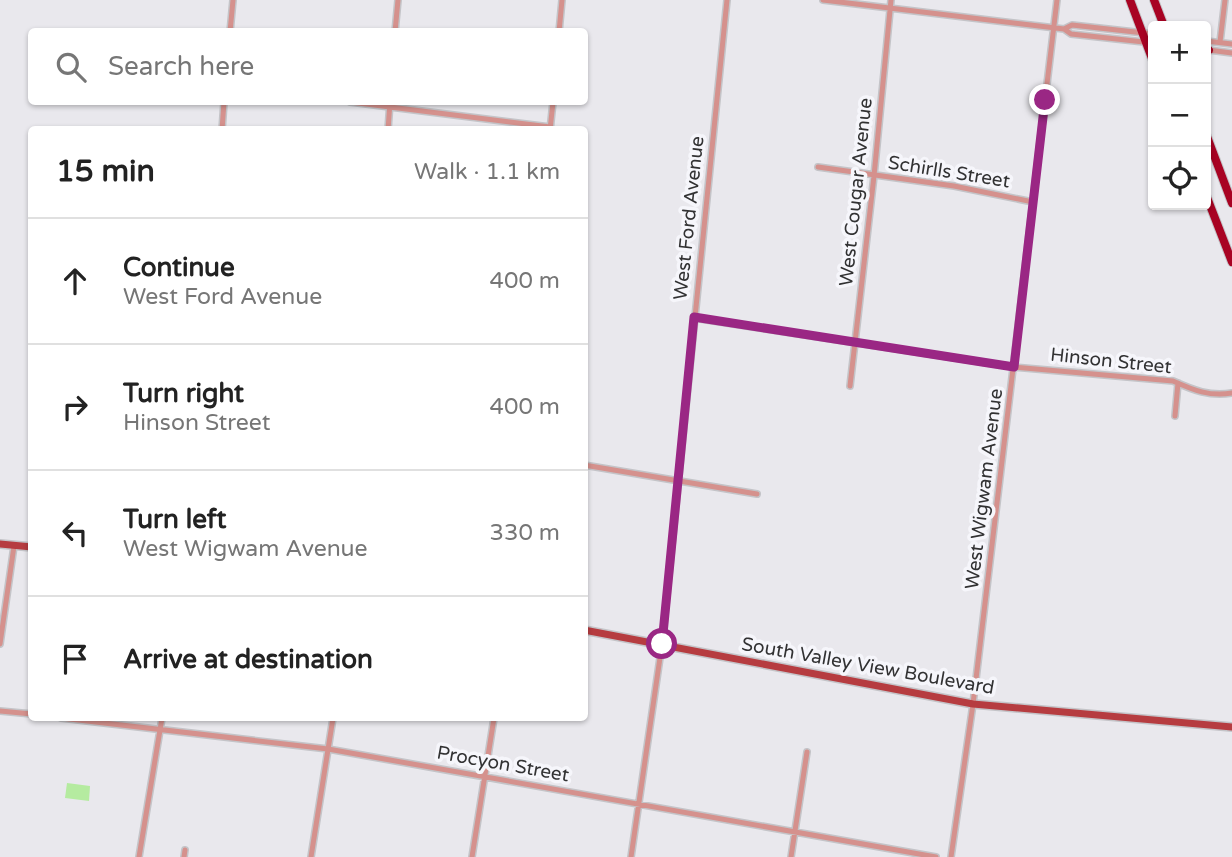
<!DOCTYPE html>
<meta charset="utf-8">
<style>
:root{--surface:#fff;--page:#f6f6f6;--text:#222;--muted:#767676;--line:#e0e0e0}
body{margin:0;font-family:"Varela Round",sans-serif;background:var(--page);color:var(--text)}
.controls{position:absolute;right:21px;top:21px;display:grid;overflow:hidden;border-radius:7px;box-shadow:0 2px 5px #0004}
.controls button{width:63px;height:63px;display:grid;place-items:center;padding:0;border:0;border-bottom:2px solid var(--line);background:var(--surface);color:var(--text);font:35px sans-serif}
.stop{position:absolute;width:21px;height:21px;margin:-16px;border:5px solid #9a2784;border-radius:50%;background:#fff}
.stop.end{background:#9a2784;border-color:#fff;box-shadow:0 2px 7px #0008}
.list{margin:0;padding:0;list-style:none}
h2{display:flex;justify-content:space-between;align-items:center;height:91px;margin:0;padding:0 28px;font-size:30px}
h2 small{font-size:23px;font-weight:400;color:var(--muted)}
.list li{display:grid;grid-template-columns:46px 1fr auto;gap:21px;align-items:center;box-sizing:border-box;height:126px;padding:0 28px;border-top:2px solid var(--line)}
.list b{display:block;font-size:26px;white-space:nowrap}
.list p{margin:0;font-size:23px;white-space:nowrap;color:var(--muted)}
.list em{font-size:23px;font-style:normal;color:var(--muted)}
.icon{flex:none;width:38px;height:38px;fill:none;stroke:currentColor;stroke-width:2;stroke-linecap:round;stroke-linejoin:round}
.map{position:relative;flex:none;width:1232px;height:857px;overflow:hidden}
.search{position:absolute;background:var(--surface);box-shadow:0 2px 5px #0004;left:28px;top:28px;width:560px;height:77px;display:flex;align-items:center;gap:18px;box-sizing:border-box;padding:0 24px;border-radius:7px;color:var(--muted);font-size:26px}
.panel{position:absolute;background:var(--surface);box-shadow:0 2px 5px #0004;left:28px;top:126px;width:560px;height:595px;border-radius:7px}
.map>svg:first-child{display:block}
.garden{fill:#b5eba0}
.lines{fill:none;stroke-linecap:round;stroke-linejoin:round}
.minor-casing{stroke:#c4c4c8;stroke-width:8}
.major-casing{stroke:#c4c4c8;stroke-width:10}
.highway-casing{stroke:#c4c4c8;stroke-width:10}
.minor{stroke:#d5918d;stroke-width:5}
.major{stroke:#b63c40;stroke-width:7}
.highway{stroke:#a80323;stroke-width:8}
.route{stroke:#9a2784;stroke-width:9}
.labels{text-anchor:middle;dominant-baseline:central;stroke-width:7;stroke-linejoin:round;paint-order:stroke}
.street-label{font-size:19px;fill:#323233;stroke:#f6f6fb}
</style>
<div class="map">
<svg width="1232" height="857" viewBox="0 0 1232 857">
<rect width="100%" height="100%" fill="#e9e8ed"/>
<path class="garden" d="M67,783l23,3 -1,15 -24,-3z"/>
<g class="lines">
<g class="minor-casing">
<path id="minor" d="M823,0l241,29 7,5 82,9
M1064,29l8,-4 81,9
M230,32l3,-32
M395,32l3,-32
M559,32l3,-32
M1206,41l26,3
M1220,42l5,-42
M1209,50l23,3
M350,102l200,25
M222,130l2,-28
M388,130l2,-28
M550,130l3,-28
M818,167l136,19 79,16
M694,318l320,49 159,14c20,9 37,16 59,12
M850,386l24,-210 17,-176
M1175,416l3,-33
M584,465l173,29
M0,644l14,-98
M0,711l32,3
M61,718l267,31 608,108
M139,857l23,-139
M184,857l1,-7
M311,857l22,-139
M472,857l22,-139
M631,857l31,-213 65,-644
M791,857l16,-105
M951,857l22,-153 84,-704"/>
</g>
<g class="major-casing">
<path id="major" d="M0,544l32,3
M584,630l389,74 259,23"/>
</g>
<g class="highway-casing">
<path id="highway" d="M1130,0l23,61
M1154,0l10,26
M1206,51l3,-1
M1206,134l26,69
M1206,195l26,67"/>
</g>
<use href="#minor" class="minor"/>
<use href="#major" class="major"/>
<use href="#highway" class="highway"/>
</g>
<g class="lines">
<path class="route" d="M662,644l32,-327 320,50 31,-267"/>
</g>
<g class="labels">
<g class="street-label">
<text transform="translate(949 172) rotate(9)">Schirlls Street</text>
<text transform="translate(856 192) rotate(-84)">West Cougar Avenue</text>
<text transform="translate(689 218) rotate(-84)">West Ford Avenue</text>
<text transform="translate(1111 361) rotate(6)">Hinson Street</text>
<text transform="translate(984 489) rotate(-83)">West Wigwam Avenue</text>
<text transform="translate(868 666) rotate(10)">South Valley View Boulevard</text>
<text transform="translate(503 764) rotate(10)">Procyon Street</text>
</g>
</g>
</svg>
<div class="controls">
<button>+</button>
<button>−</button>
<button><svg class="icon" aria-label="locate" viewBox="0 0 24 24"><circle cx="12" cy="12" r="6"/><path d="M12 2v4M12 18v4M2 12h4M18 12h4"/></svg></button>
</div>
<div class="stop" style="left:662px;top:644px"></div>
<div class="stop end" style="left:1045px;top:100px"></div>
<div class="search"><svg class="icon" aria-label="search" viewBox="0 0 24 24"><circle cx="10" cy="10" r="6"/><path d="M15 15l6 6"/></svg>Search here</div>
<section class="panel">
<h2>15 min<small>Walk · 1.1 km</small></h2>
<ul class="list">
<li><svg class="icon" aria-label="ahead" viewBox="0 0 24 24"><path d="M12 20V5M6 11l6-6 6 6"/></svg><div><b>Continue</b><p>West Ford Avenue</p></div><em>400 m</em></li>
<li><svg class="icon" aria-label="right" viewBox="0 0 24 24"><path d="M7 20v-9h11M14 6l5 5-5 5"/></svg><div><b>Turn right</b><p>Hinson Street</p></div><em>400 m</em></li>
<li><svg class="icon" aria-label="left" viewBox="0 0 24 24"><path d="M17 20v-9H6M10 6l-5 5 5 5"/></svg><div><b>Turn left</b><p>West Wigwam Avenue</p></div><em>330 m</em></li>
<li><svg class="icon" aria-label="arrive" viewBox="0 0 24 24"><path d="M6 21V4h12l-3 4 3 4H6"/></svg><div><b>Arrive at destination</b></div></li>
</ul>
</section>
</div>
